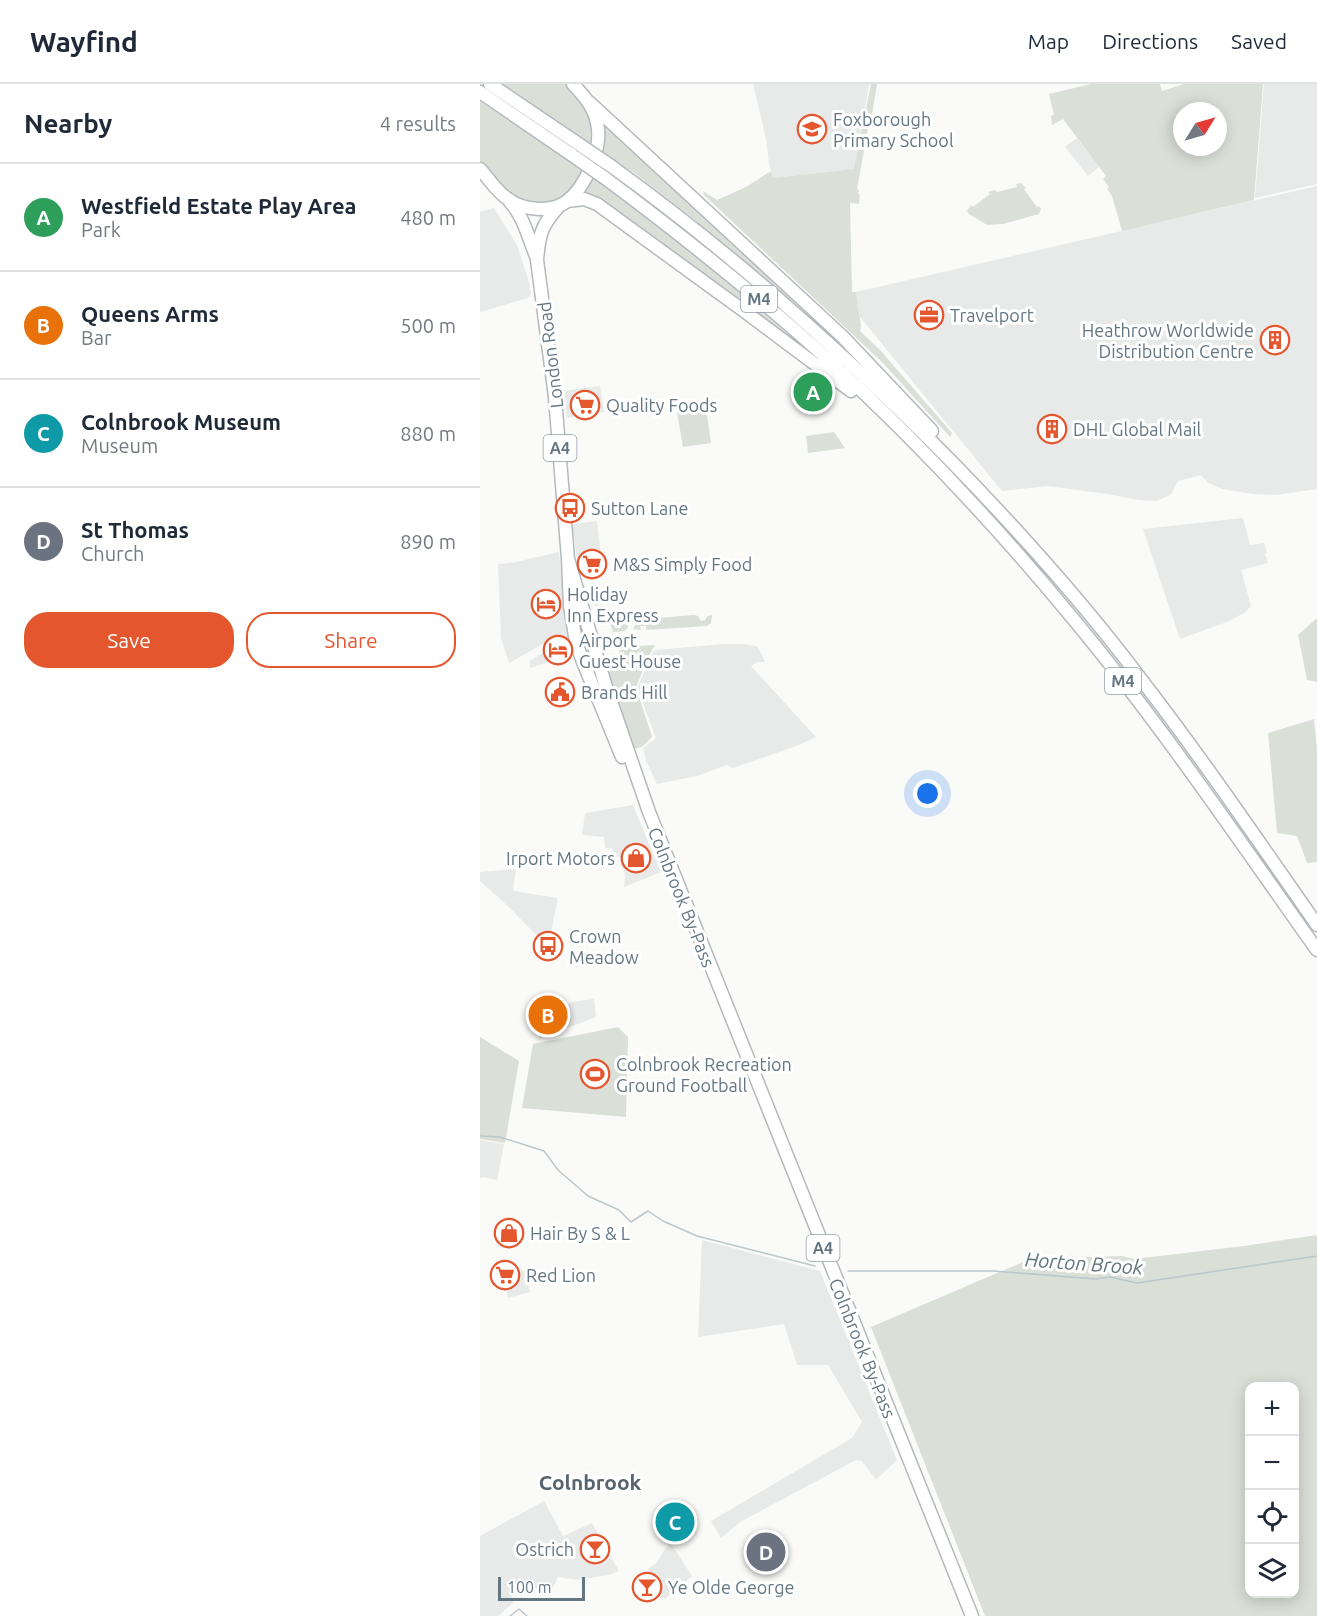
<!DOCTYPE html>
<meta charset="utf-8">
<style>
:root{--surface:#fff;--page:#f2f2f3;--text:#1f2937;--muted:#747a83;--line:#e0e1e3;--accent:#e4572e}
body{margin:0;font-family:Ubuntu,sans-serif;background:var(--page);color:var(--text)}
.controls{position:absolute;right:18px;bottom:18px;display:grid;overflow:hidden;border-radius:12px;box-shadow:0 3px 15px #0003}
.controls button{width:54px;height:54px;display:grid;place-items:center;padding:0;border:0;border-bottom:2px solid var(--line);background:var(--surface);color:var(--text);font:30px sans-serif}
.compass{position:absolute;left:693px;top:18px;width:54px;height:54px;border-radius:50%;background:var(--surface);box-shadow:0 3px 15px #0003;rotate:53deg}
.scale{position:absolute;left:18px;bottom:15px;width:87px;box-sizing:border-box;padding-left:6px;border:3px solid #657683;border-top:0;font-size:16px;line-height:21px;white-space:nowrap;color:#657683;-webkit-text-stroke:4px #fff;paint-order:stroke}
.you{position:absolute;left:448px;top:710px;width:21px;height:21px;margin:-15px;border:4px solid #fff;border-radius:50%;background:#1a73e8;box-shadow:0 0 0 9px #1a73e833}
.badge{display:grid;place-items:center;width:39px;height:39px;border-radius:50%;background:var(--accent);color:#fff;font-size:20px;font-weight:700}
.pin{position:absolute;translate:-50% -50%;border:3px solid #fff;box-shadow:0 2px 6px #0006}
.list{margin:0;padding:0;list-style:none}
h2{display:flex;justify-content:space-between;align-items:center;height:78px;margin:0;padding:0 24px;font-size:26px}
h2 small{font-size:20px;font-weight:400;color:var(--muted)}
.list li{display:grid;grid-template-columns:39px 1fr auto;gap:18px;align-items:center;box-sizing:border-box;height:108px;padding:0 24px;border-top:2px solid var(--line)}
.list b{display:block;font-size:22px;white-space:nowrap}
.list p{margin:0;font-size:20px;white-space:nowrap;color:var(--muted)}
.list em{font-size:20px;font-style:normal;color:var(--muted)}
.actions{display:flex;gap:12px;padding:18px 24px}
.actions a{flex:1;padding:14px 0;border:2px solid var(--accent);border-radius:24px;text-align:center;font-size:21px;color:var(--accent)}
.actions .main{background:var(--accent);color:#fff}
.icon{flex:none;width:33px;height:33px;fill:none;stroke:currentColor;stroke-width:2;stroke-linecap:round;stroke-linejoin:round}
.map{position:relative;flex:none;width:837px;height:1532px;overflow:hidden}
header{display:flex;align-items:center;gap:36px;box-sizing:border-box;height:84px;padding:0 30px;background:var(--surface);border-bottom:2px solid var(--line)}
header strong{font-size:28px}
nav{display:flex;gap:33px;margin-inline-start:auto;font-size:21px}
main{display:flex}
aside{flex:1;background:var(--surface)}
.map>svg:first-child{display:block}
.built{fill:#e8e9e9}
.green{fill:#dadfd7;fill-rule:evenodd}
.lines{fill:none;stroke-linecap:round;stroke-linejoin:round}
.stream{stroke:#bbc7cb;stroke-width:1.5}
.highway-casing{stroke:#b4b9bd;stroke-width:15}
.highway{stroke:#fff;stroke-width:12}
.highway-bridge-casing{stroke:#b4b9bd;stroke-width:15;stroke-linecap:butt}
.highway-bridge{stroke:#fff;stroke-width:12}
.labels{text-anchor:middle;dominant-baseline:central;stroke-width:6;stroke-linejoin:round;paint-order:stroke}
.shield{fill:#fff;stroke:#939fa8;stroke-width:1.5}
.shield-label{font-size:16px;font-weight:bold;fill:#657683}
.poi-label{font-size:18px;fill:#657683;stroke:#fff;text-anchor:start}
.street-label{font-size:18px;fill:#657683;stroke:#fff}
.water-label{font-size:20px;font-style:italic;fill:#60757c;stroke:#fff}
.quarter-label{font-size:21px;font-weight:bold;fill:#57646e;stroke:#fff}
</style>
<header>
<strong>Wayfind</strong>
<nav><a>Map</a><a>Directions</a><a>Saved</a></nav>
</header>
<main>
<aside>
<h2>Nearby<small>4 results</small></h2>
<ul class="list">
<li><span class="badge" style="background:#2e9e5b">A</span><div><b>Westfield Estate Play Area</b><p>Park</p></div><em>480 m</em></li>
<li><span class="badge" style="background:#e8710a">B</span><div><b>Queens Arms</b><p>Bar</p></div><em>500 m</em></li>
<li><span class="badge" style="background:#0f9aa8">C</span><div><b>Colnbrook Museum</b><p>Museum</p></div><em>880 m</em></li>
<li><span class="badge" style="background:#6b7280">D</span><div><b>St Thomas</b><p>Church</p></div><em>890 m</em></li>
</ul>
<div class="actions"><a class="main">Save</a><a>Share</a></div>
</aside>
<div class="map">
<svg width="837" height="1532" viewBox="0 0 837 1532">
<rect width="100%" height="100%" fill="#fafaf8"/>
<path class="built" d="M273,0h116l-14,85 -82,9 -4,-15 -3,-24z
M784,0h53v100l-62,14z
M597,54l22,29 -11,9 -23,-29z
M837,102v303l-41,6 -23,-1 -30,-5 -15,-6 -7,-8 -23,6 -5,10 -3,4 -13,6 -19,-1 -31,-6 -59,-8 -46,5 -142,-174 -4,-25z
M14,124l23,37 12,37 2,12 -3,4 -48,14v-100z
M120,302l4,26 -37,6 -4,-27z
M763,434l7,27 14,-2 3,10 -2,1 3,9 -27,7 10,36 -7,7 -17,9 -47,17 -37,-110z
M117,437l5,43 -5,7 -18,2 -7,-49z
M79,468l9,86 -25,6 -34,19 -8,-25 -3,-74 18,-2z
M244,560h21l13,3 7,15h-8l-6,4 65,71 -17,8 -66,23 -6,-3 -30,11 -40,8 -10,-21 -4,-15 13,-10 -19,-50 16,-36 2,-2z
M84,565l4,5v5l-16,2 -22,7v-7l11,-7 11,-4z
M153,721l28,67 -37,15 1,-11 -2,-9h-2l-1,-10 -7,-1 -1,-8h-7l-1,-11 -22,-2 3,-22z
M36,785l-3,22 45,7 -7,34 -8,10 -34,-35 -29,-26v-9z
M114,915l2,18 -57,22 7,-35 13,3 1,-3 8,1 3,-3z
M0,1056l24,4 -7,36 -14,-3 -3,1z
M222,1156l118,31 77,189 -21,20 -14,-19 -6,-1 -116,62 -19,16 -10,-17 141,-83 10,-16 -34,-57h-31l-13,-41 -86,13z
M29,1182l16,5 5,21 -22,6 -7,-31z
M64,1417l19,35 29,-13 27,48 -10,4 -31,5 -20,-3 -7,14 -43,-9 5,21 -15,13h-18v-80z
M190,1458l22,34 -26,22h-9l-6,-1 -12,-14 11,-10 -2,-4 8,-6z"/>
<path class="green" d="M20,0h67l24,31 3,31z
M391,0h6l-5,31 -3,8 -12,66 2,1 -1,4h2l-1,10 -9,-1 2,89h4l5,34 -1,5 20,19 72,83 -2,4 -67,-74 -179,-168 -1,-4 14,9 29,-13 25,-16 2,7 81,-9z
M611,0h69l2,7 22,-7h79l-9,116 -132,31 -10,-35 -5,-7 2,-2 -6,-8 3,-3 -43,-57 -11,6 -1,-9 3,-1 -5,-21zM702,27h36v36h-36z
M0,17l104,70c-21,40 -60,43 -89,9 -4,-5 -13,-12 -15,-18 0,-4 0,-11 0,-14 0,-16 0,-31 0,-47z
M122,40l4,1 218,202 -134,-111 -58,-45 -12,-6 -20,-14z
M111,91c71,52 140,109 206,168l-2,1 -214,-150z
M541,99l5,5 -2,1 13,18 2,-1 2,3 -2,5 -36,10 -16,1 -18,-11 -2,-3 4,-6 2,2 17,-13 -2,-2 7,-2 2,2 20,-5 -1,-3z
M226,324l5,35 -28,4 -6,-35z
M354,348l11,16 -37,5 -2,-17z
M113,519l17,8 26,3 -1,3 -6,6 -2,6 -3,2 -11,1 -4,-13z
M214,531l4,1 3,5 4,-1 3,-4 4,-1 -1,8 -4,3 -61,4v-4h-6l1,4 -8,-1 3,-5 10,-5z
M837,534v64l-10,-2 -9,-45z
M175,561l-5,9 -14,33 16,50 -10,10 -8,2 -27,-72 13,-27 12,-4z
M834,635l3,30v113l-10,1 -10,-27 -20,-3 -9,-100z
M138,943l10,10 -2,80 -104,-9 11,-64z
M0,953l39,24 -14,82 -25,-4z
M837,1151v381h-332l-114,-289 159,-68 92,-3 12,3 110,-13zM770,1302h44v208h-44z"/>
<g class="lines">
<path class="stream" d="M0,1052l20,1 44,14 14,19 30,26 31,14 12,12 17,-11 15,10 34,15 118,30
M368,1187h145l103,8 14,-2 27,6 180,-27
M30,1532l9,-7 8,7"/>
<g class="highway-casing">
<path id="highway" d="M10,0l90,61
M0,8l95,65
M109,18l254,235 89,94
M131,82c122,88 234,188 340,295 67,69 131,140 189,217 62,80 119,164 177,247
M0,85c9,10 17,23 28,30 15,11 42,14 58,3 20,-15 37,-55 31,-79 -3,-16 -13,-27 -24,-39
M125,94c78,58 154,119 226,184 87,80 169,168 244,259 87,105 163,218 242,329
M87,117l17,-2 13,5 147,107 107,80
M30,118c14,15 18,35 26,54
M80,121c-18,19 -21,29 -23,55l18,137 13,162 2,47 6,36 7,20 39,95
M88,475l38,128 43,125 323,804"/>
</g>
<use href="#highway" class="highway"/>
<g class="highway-bridge-casing">
<path id="highway-bridge" d="M100,61l31,21
M95,73l30,21"/>
</g>
<use href="#highway-bridge" class="highway-bridge"/>
</g>
<defs>
<g id="school-ring" transform="scale(1.5)"><circle r="9.5" fill="#fff" stroke="#e4572e" stroke-width="1.5"/><path d="M0-5L7-2L0 1L-7-2ZM-4 1L0 2.5L4 1V4Q0 6-4 4Z" fill="#e4572e"/></g>
<g id="office-ring" transform="scale(1.5)"><circle r="9.5" fill="#fff" stroke="#e4572e" stroke-width="1.5"/><path d="M-6-3h4V-5.5h4V-3h4V5H-6ZM-1-4.5V-3h2v-1.5ZM-6 0V1H6V0Z" fill="#e4572e"/></g>
<g id="building-ring" transform="scale(1.5)"><circle r="9.5" fill="#fff" stroke="#e4572e" stroke-width="1.5"/><path d="M-4-6H4V6H1V3H-1V6H-4ZM-2.5-4.3h1.7v1.8h-1.7ZM.8-4.3h1.7v1.8H.8ZM-2.5-1h1.7V.8h-1.7ZM.8-1h1.7V.8H.8Z" fill="#e4572e"/></g>
<g id="supermarket-ring" transform="scale(1.5)"><circle r="9.5" fill="#fff" stroke="#e4572e" stroke-width="1.5"/><path d="M-6-5.5h2.5l.6 2H6L4.5 2H-2.5L-4.4-4H-6ZM-1.5 3.2a1.3 1.3 0 1 0 .1 0ZM3 3.2a1.3 1.3 0 1 0 .1 0Z" fill="#e4572e"/></g>
<g id="bus-ring" transform="scale(1.5)"><circle r="9.5" fill="#fff" stroke="#e4572e" stroke-width="1.5"/><path d="M-5-6H5V4H4V6H2V4H-2V6H-4V4H-5ZM-3.5-4V0h7V-4ZM-3.5 1.2v1.5H-2V1.2ZM2 1.2v1.5H3.5V1.2Z" fill="#e4572e"/></g>
<g id="hotel-ring" transform="scale(1.5)"><circle r="9.5" fill="#fff" stroke="#e4572e" stroke-width="1.5"/><path d="M-6-4.5h1.5V1H6V5H4.5V3h-9V5H-6ZM-4 0a1.8 1.8 0 1 1 3.6 0ZM.5 0V-2.5h3Q6-2.5 6 0Z" fill="#e4572e"/></g>
<g id="civic-ring" transform="scale(1.5)"><circle r="9.5" fill="#fff" stroke="#e4572e" stroke-width="1.5"/><path d="M-.6-6.5H3V-4.5H.6V-3L4-1V1h2V6H-6V1h2V-1L-.6-3ZM-1.2 2.5V6h2.4V2.5Z" fill="#e4572e"/></g>
<g id="shop-ring" transform="scale(1.5)"><circle r="9.5" fill="#fff" stroke="#e4572e" stroke-width="1.5"/><path d="M-5-2.5h2.3a2.7 3.5 0 0 1 5.4 0H5L5.5 6h-11ZM-1.5-2.5h3a1.5 2.3 0 0 0-3 0Z" fill="#e4572e"/></g>
<g id="stadium-ring" transform="scale(1.5)"><circle r="9.5" fill="#fff" stroke="#e4572e" stroke-width="1.5"/><path d="M0-5a6.5 5 0 1 0 0 10a6.5 5 0 1 0 0-10ZM-3.5-1.8h7v3.6h-7Z" fill="#e4572e"/></g>
<g id="bar-ring" transform="scale(1.5)"><circle r="9.5" fill="#fff" stroke="#e4572e" stroke-width="1.5"/><path d="M-6-5H6L.8 .8V4.5H3.5V6h-7V4.5H-.8V.8Z" fill="#e4572e"/></g>
</defs>
<g fill-rule="evenodd">
<use href="#school-ring" x="332" y="45"/>
<use href="#office-ring" x="449" y="231"/>
<use href="#building-ring" x="795" y="256"/>
<use href="#supermarket-ring" x="105" y="321"/>
<use href="#building-ring" x="572" y="345"/>
<use href="#bus-ring" x="90" y="424"/>
<use href="#supermarket-ring" x="112" y="480"/>
<use href="#hotel-ring" x="66" y="520"/>
<use href="#hotel-ring" x="78" y="566"/>
<use href="#civic-ring" x="80" y="608"/>
<use href="#shop-ring" x="156" y="774"/>
<use href="#bus-ring" x="68" y="862"/>
<use href="#stadium-ring" x="115" y="990"/>
<use href="#shop-ring" x="29" y="1149"/>
<use href="#supermarket-ring" x="25" y="1191"/>
<use href="#bar-ring" x="115" y="1465"/>
<use href="#bar-ring" x="167" y="1503"/>
</g>
<g class="labels">
<g class="shield">
<rect x="261" y="202" width="36" height="26" rx="4.5"/>
<rect x="63.5" y="351" width="33" height="26" rx="4.5"/>
<rect x="625" y="584" width="36" height="26" rx="4.5"/>
<rect x="326.5" y="1151" width="33" height="26" rx="4.5"/>
</g>
<g class="shield-label">
<text x="279" y="215">M4</text>
<text x="80" y="364">A4</text>
<text x="643" y="597">M4</text>
<text x="343" y="1164">A4</text>
</g>
<g class="poi-label">
<text x="353" y="35">Foxborough<tspan x="353" dy="21">Primary School</tspan></text>
<text x="470" y="231">Travelport</text>
<text x="774" y="246" text-anchor="end">Heathrow Worldwide<tspan x="774" dy="21">Distribution Centre</tspan></text>
<text x="126" y="321">Quality Foods</text>
<text x="593" y="345">DHL Global Mail</text>
<text x="111" y="424">Sutton Lane</text>
<text x="133" y="480">M&amp;S Simply Food</text>
<text x="87" y="510">Holiday<tspan x="87" dy="21">Inn Express</tspan></text>
<text x="99" y="556">Airport<tspan x="99" dy="21">Guest House</tspan></text>
<text x="101" y="608">Brands Hill</text>
<text x="135" y="774" text-anchor="end">Irport Motors</text>
<text x="89" y="852">Crown<tspan x="89" dy="21">Meadow</tspan></text>
<text x="136" y="980">Colnbrook Recreation<tspan x="136" dy="21">Ground Football</tspan></text>
<text x="50" y="1149">Hair By S &amp; L</text>
<text x="46" y="1191">Red Lion</text>
<text x="94" y="1465" text-anchor="end">Ostrich</text>
<text x="188" y="1503">Ye Olde George</text>
</g>
<g class="street-label">
<text transform="translate(70 271) rotate(-97)">London Road</text>
<text transform="translate(202 813) rotate(68)">Colnbrook By-Pass</text>
<text transform="translate(383 1264) rotate(68)">Colnbrook By-Pass</text>
</g>
<g class="water-label">
<text transform="translate(604 1179) rotate(4)">Horton Brook</text>
</g>
<g class="quarter-label">
<text x="110" y="1398">Colnbrook</text>
</g>
</g>
</svg>
<div class="controls">
<button>+</button>
<button>−</button>
<button><svg class="icon" aria-label="locate" viewBox="0 0 24 24"><circle cx="12" cy="12" r="6"/><path d="M12 2v4M12 18v4M2 12h4M18 12h4"/></svg></button>
<button><svg class="icon" aria-label="layers" viewBox="0 0 24 24"><path d="M12 4l9 5-9 5-9-5zM3 14l9 5 9-5"/></svg></button>
</div>
<svg class="compass" viewBox="-18 -18 36 36"><path d="M0-13l5 13h-10z" fill="#e53935"/><path d="M0 13l5-13h-10z" fill="#747a83"/></svg>
<div class="scale">100 m</div>
<div class="you"></div>
<div class="pin badge" style="left:333px;top:308px;background:#2e9e5b">A</div>
<div class="pin badge" style="left:68px;top:931px;background:#e8710a">B</div>
<div class="pin badge" style="left:195px;top:1438px;background:#0f9aa8">C</div>
<div class="pin badge" style="left:286px;top:1468px;background:#6b7280">D</div>
</div>
</main>
